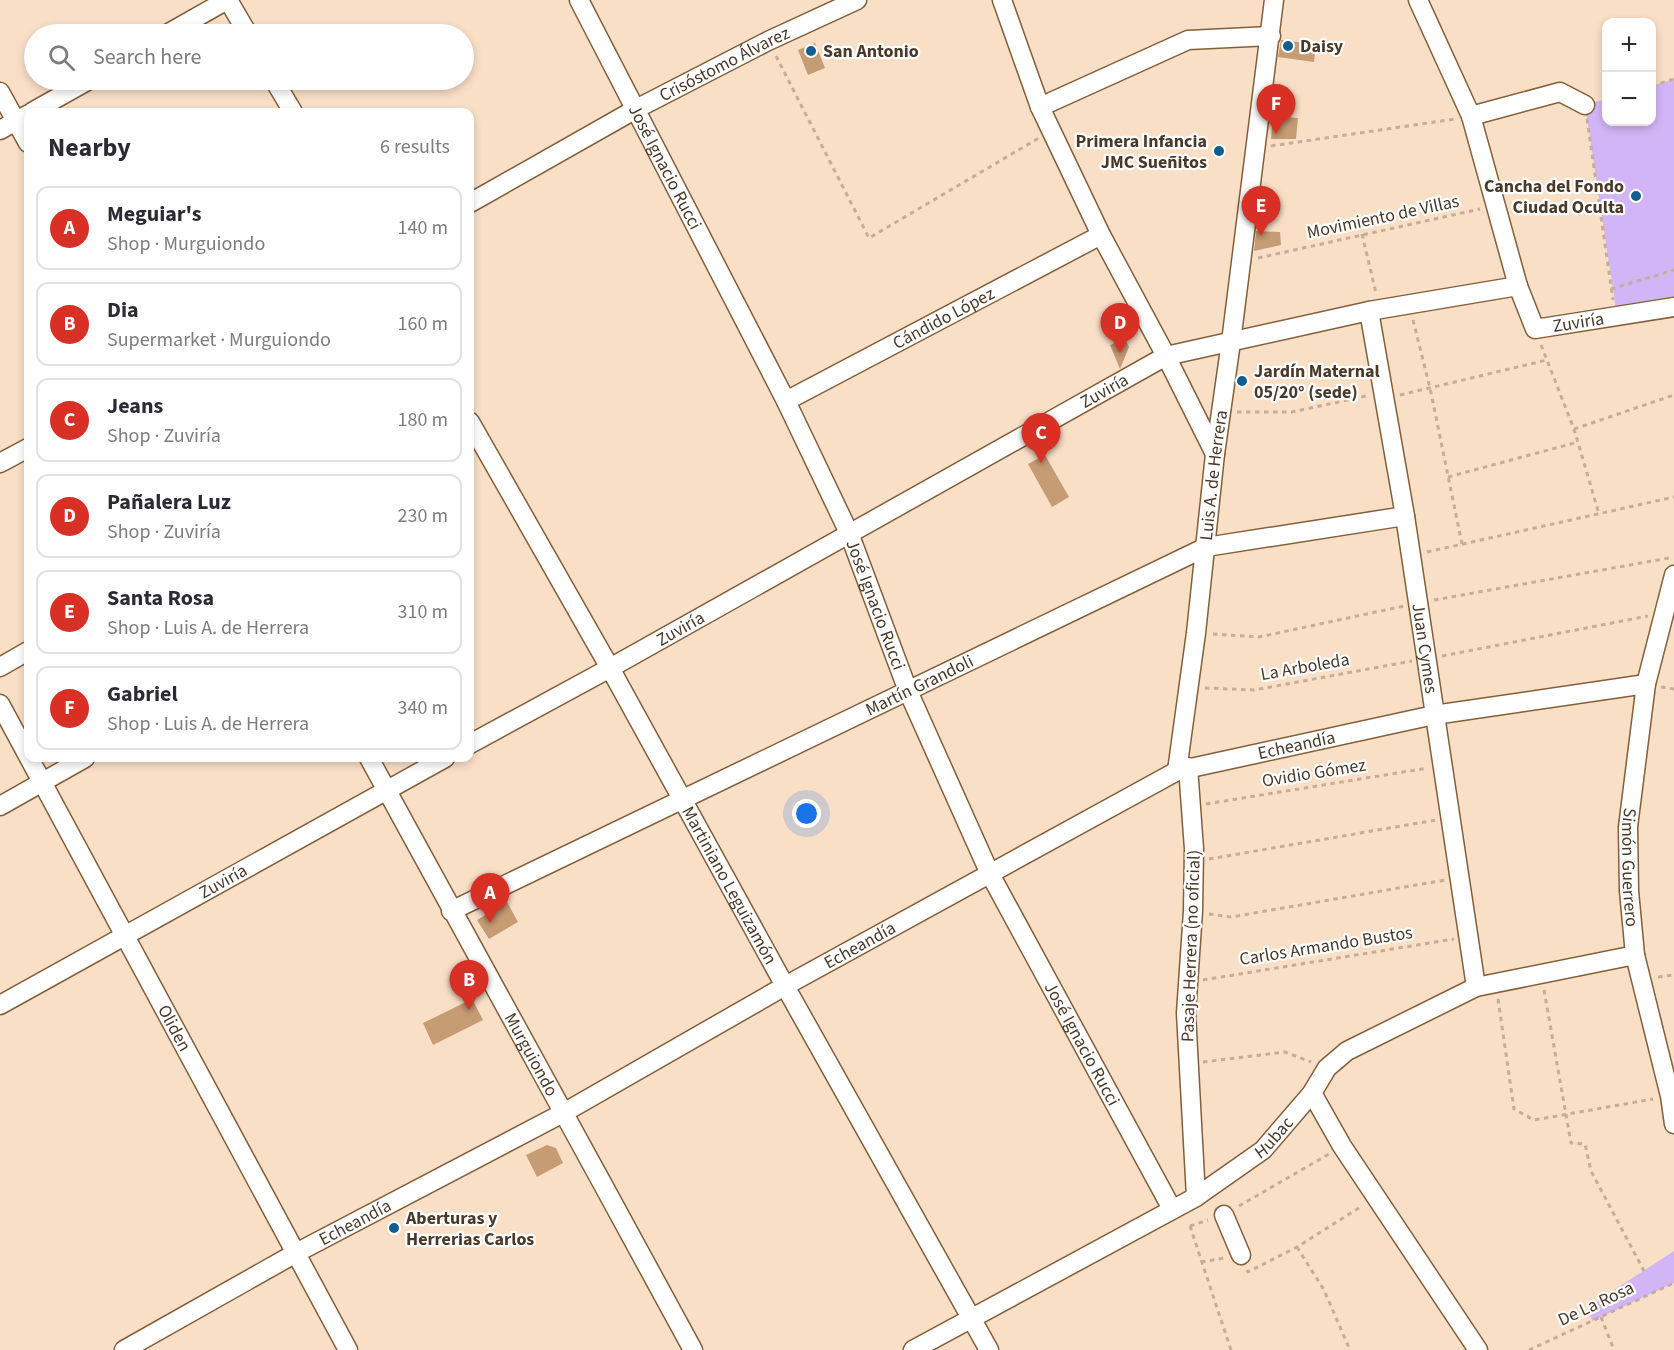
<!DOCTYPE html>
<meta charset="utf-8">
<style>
:root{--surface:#fff;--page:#f2f2f3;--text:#2b2b33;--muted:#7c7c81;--line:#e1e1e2;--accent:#d93025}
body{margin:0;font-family:"Source Sans 3",sans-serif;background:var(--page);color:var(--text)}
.controls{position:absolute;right:18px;top:18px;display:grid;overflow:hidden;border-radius:12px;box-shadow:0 3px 9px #0003}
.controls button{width:54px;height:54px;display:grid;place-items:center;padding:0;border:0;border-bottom:2px solid var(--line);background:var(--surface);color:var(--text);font:30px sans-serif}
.you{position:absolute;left:807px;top:814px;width:21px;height:21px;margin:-15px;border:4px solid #fff;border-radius:50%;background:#1a73e8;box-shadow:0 0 0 9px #1a73e833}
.badge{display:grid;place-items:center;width:39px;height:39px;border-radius:50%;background:var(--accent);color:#fff;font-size:20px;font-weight:700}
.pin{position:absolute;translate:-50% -50px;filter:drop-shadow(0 2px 3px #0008)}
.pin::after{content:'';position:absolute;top:32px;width:21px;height:18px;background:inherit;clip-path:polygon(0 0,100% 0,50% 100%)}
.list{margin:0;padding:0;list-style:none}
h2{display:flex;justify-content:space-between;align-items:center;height:78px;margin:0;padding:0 24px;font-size:26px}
h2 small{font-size:20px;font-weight:400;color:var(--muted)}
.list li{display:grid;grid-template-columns:39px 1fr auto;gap:18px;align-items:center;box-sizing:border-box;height:84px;margin:0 12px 12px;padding:0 12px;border:2px solid var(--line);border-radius:12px}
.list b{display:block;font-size:22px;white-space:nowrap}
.list p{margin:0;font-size:20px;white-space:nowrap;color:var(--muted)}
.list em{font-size:20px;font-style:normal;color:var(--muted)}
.icon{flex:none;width:33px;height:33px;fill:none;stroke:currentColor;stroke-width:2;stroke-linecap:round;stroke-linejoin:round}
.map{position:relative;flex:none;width:1674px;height:1350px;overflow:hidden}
.search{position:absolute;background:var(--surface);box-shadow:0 3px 9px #0003;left:24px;top:24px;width:450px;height:66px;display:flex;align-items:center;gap:15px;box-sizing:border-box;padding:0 21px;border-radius:33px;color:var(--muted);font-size:22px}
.panel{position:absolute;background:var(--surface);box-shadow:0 3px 9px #0003;left:24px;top:108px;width:450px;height:654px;border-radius:12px}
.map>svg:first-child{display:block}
.green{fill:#d2b5f6}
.building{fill:#c59c74}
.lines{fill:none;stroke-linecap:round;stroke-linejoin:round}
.minor-casing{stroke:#845e38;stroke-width:21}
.path{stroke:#c5ad97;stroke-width:3;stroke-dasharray:4.5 4.5;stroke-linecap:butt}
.minor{stroke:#fff;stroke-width:18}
.poi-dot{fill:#125d90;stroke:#fff;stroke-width:2}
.labels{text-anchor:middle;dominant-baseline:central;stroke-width:4.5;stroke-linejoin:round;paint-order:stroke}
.poi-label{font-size:18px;font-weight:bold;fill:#4a3828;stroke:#fff;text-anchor:start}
.street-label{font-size:18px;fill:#4a3828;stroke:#fff}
</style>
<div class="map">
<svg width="1674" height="1350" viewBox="0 0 1674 1350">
<rect width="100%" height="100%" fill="#fadfc7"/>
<path class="green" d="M1674,79v228l-57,9 -32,-211 21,-6v23h46v-36z
M1674,1251v32l-82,38 -4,-14z"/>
<path class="building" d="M1281,40l35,4 -2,18 -36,-5z
M815,43l10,25 -17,7 -10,-25z
M1273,116l25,2 -2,21h-25z
M1256,231l24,1 1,13 -27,6z
M1125,339l4,8 -9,22 -10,-24z
M1045,455l24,42 -17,10 -24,-43z
M507,902l11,20 -29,17 -12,-19z
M472,999l11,21 -50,25 -10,-22z
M547,1145l9,3 7,15 -26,14 -11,-22z"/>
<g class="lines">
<g class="minor-casing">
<g id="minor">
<path d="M228,0l20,34"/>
<path id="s1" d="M579,0l207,401 63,132 59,158 82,183 182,335"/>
<path d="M1002,0l38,107 61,128 65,121 49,98"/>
<path d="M1418,0l53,116"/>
<path d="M167,34l60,-34"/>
<path d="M274,80l19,32"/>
<path d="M0,92l28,51"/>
<path d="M1040,107l148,-67 83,-4"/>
<path d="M32,112l57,-32"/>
<path d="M0,130l27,-15"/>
<path id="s2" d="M470,203l166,-94 132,-68 89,-41"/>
<path d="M1518,286l-47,-170 89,-24 25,13"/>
<path id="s3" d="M1369,311l36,205 71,471"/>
<path id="s4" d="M786,401l315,-166"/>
<path id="s5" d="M470,422l140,246 175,318 204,364"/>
<path d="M0,463l28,-15"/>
<path id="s6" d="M1674,575l-28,109 -18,143 1,64 6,64 35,141 4,28"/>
<path d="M0,667l28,-16"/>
<path id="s7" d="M0,704l348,646"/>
<path id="s8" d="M470,744l140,-76 556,-312 203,-45 149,-25 17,43 139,-22"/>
<path id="s9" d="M369,758c107,197 217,394 324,592"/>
<path d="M1188,767l6,82 -1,62 -7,102 10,184"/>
<path id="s10" d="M1177,771l19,-138 19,-179 16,-112 43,-342"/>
<path d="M0,806l85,-48"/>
<path id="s11" d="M451,911l755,-364 199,-31"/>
<path id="s12" d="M0,1005l445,-247"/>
<path d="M1312,1093l30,53 136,204"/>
<path d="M1224,1215l17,40"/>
<path id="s13" d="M124,1350l172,-97 269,-141 220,-126 392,-215 257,-56 212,-31"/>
<path id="s14" d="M913,1350l283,-153 67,-47 49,-57 15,-25 20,-17 129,-64 159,-32"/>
</g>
</g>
<path class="path" d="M776,56l93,182 170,-100
M1652,86l22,-7
M1587,119l26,181
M1271,146l184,-27
M1362,234l14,59
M1258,258l222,-49
M1611,289l63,-19
M1413,320l17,68 32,156
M1541,345l33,84 25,85
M1400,395l147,-35
M1237,412h55l74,-16
M1574,429l100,-34
M1448,477l130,-35
M1427,552l247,-55
M1434,600l235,-42
M1213,634l46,3 145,-31
M1442,656l206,-40
M1661,687l13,2
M1205,688l49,2 158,-29
M1206,804l222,-36
M1209,859l227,-39
M1209,914l22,3 214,-37
M1658,977l16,-2
M1203,980l251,-41
M1544,990l27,153 14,1 6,27 53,100
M1498,999l16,110 20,11 119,-21
M1203,1062l82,-10 26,10
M1239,1206l90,-52
M1190,1226l18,-6
M1190,1226l41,124
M1297,1247l27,43 26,60
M1201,1262l23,-4
M1247,1270l1,2 49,-25 65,-41
M1601,1317l13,33
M1529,1350l145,-67"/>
<use href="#minor" class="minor"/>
</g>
<g class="poi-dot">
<circle cx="1288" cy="46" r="6"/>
<circle cx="811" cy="51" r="6"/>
<circle cx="1219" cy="151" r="6"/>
<circle cx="1636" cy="196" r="6"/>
<circle cx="1242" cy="381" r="6"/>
<circle cx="394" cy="1228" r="6"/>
</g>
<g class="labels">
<g class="poi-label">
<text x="1300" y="46">Daisy</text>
<text x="823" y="51">San Antonio</text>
<text x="1207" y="141" text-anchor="end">Primera Infancia<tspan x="1207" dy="21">JMC Sueñitos</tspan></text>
<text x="1624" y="186" text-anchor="end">Cancha del Fondo<tspan x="1624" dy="21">Ciudad Oculta</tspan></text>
<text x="1254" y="371">Jardín Maternal<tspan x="1254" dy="21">05/20° (sede)</tspan></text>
<text x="406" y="1218">Aberturas y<tspan x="406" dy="21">Herrerias Carlos</tspan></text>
</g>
<g class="street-label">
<text stroke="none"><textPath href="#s2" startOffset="290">Crisóstomo Álvarez</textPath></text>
<text stroke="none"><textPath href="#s1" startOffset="188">José Ignacio Rucci</textPath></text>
<text transform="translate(1383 217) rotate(-12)">Movimiento de Villas</text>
<text stroke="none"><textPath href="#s4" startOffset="178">Cándido López</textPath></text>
<text stroke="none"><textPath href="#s8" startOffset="1246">Zuviría</textPath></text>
<text stroke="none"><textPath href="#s8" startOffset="726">Zuviría</textPath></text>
<text stroke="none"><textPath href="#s10" startOffset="298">Luis A. de Herrera</textPath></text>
<text stroke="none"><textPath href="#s1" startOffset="674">José Ignacio Rucci</textPath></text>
<text stroke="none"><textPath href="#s8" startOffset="240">Zuviría</textPath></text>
<text stroke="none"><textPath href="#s3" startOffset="342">Juan Cymes</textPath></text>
<text transform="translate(1305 667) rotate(-10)">La Arboleda</text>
<text stroke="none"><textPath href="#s11" startOffset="520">Martín Grandoli</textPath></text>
<text stroke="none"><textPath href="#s13" startOffset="1324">Echeandía</textPath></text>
<text transform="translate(1314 773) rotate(-9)">Ovidio Gómez</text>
<text stroke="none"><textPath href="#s6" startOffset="297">Simón Guerrero</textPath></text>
<text stroke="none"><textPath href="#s12" startOffset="255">Zuviría</textPath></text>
<text stroke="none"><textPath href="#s5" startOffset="531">Martiniano Leguizamón</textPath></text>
<text stroke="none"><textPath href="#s13" startOffset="840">Echeandía</textPath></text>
<text transform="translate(1191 946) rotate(-88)">Pasaje Herrera (no oficial)</text>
<text transform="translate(1326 946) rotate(-9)">Carlos Armando Bustos</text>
<text stroke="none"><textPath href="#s7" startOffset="368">Oliden</textPath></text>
<text stroke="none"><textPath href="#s1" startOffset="1160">José Ignacio Rucci</textPath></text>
<text stroke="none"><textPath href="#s9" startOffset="338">Murguiondo</textPath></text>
<text stroke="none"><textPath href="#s14" startOffset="420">Hubac</textPath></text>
<text stroke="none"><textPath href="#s13" startOffset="264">Echeandía</textPath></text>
<text transform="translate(1596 1304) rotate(-25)">De La Rosa</text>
</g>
</g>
</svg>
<div class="controls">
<button>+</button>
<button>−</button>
</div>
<div class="you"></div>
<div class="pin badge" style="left:490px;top:923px">A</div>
<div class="pin badge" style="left:469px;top:1010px">B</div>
<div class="pin badge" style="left:1041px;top:463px">C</div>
<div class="pin badge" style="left:1120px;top:353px">D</div>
<div class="pin badge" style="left:1261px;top:236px">E</div>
<div class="pin badge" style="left:1276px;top:134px">F</div>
<div class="search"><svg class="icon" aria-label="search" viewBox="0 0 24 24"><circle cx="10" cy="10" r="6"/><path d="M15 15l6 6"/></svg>Search here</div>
<section class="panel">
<h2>Nearby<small>6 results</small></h2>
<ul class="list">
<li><span class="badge">A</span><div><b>Meguiar's</b><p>Shop · Murguiondo</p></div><em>140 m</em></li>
<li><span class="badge">B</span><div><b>Dia</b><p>Supermarket · Murguiondo</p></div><em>160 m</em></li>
<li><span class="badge">C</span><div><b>Jeans</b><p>Shop · Zuviría</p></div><em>180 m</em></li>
<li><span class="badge">D</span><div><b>Pañalera Luz</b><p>Shop · Zuviría</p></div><em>230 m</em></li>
<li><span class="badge">E</span><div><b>Santa Rosa</b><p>Shop · Luis A. de Herrera</p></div><em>310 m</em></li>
<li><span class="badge">F</span><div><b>Gabriel</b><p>Shop · Luis A. de Herrera</p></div><em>340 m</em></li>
</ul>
</section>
</div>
